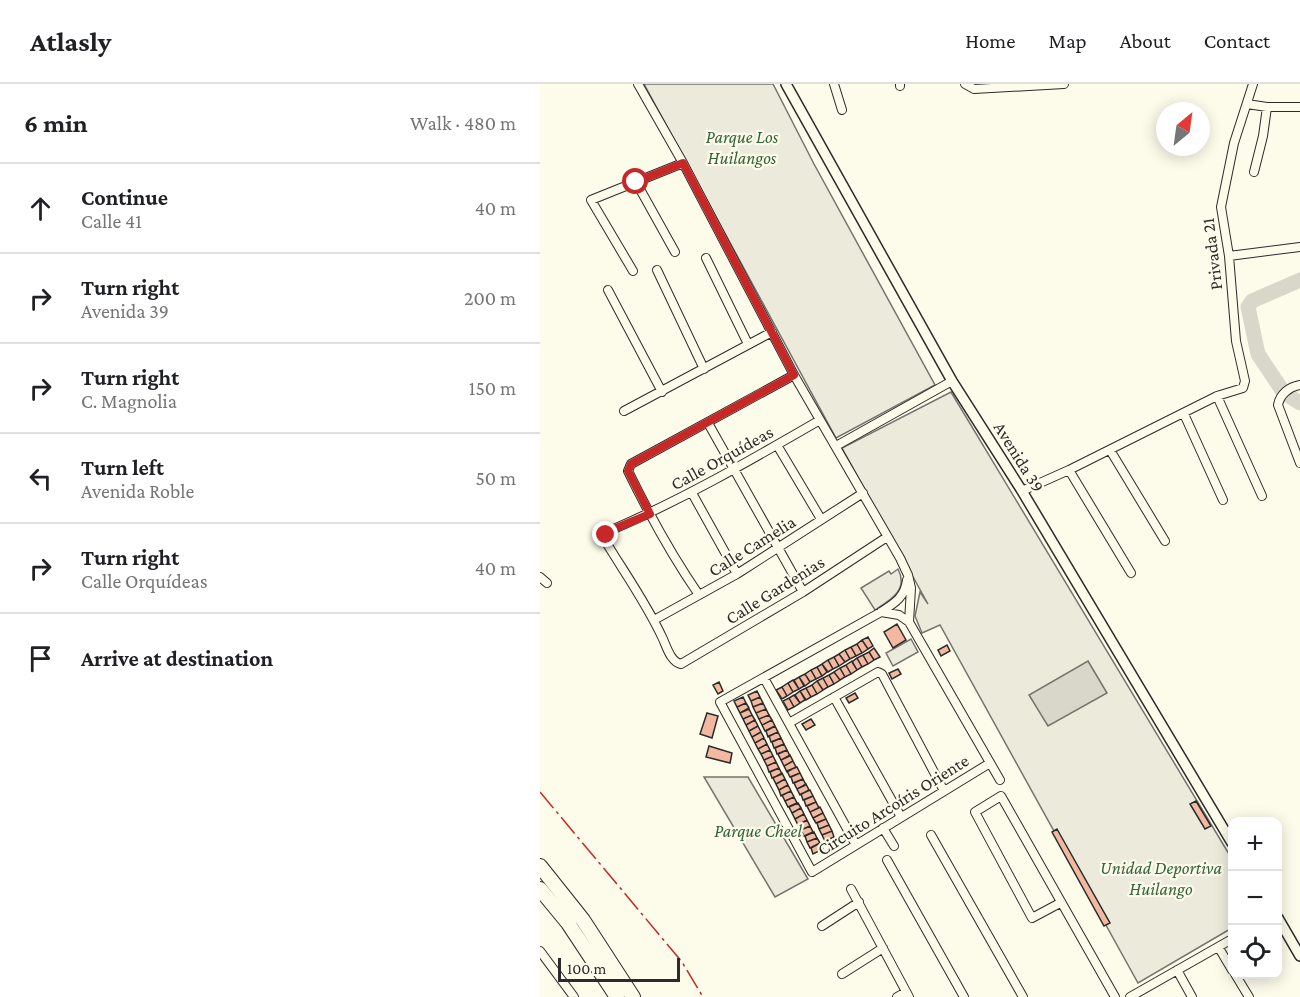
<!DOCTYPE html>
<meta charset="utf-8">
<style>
:root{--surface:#fff;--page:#f6f6f6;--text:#202124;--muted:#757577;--line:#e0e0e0}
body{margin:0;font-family:"Crimson Pro",serif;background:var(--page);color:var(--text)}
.controls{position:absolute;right:18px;bottom:18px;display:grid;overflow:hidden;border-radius:12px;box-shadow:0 3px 15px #0003}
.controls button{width:54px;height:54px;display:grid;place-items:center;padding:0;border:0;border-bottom:2px solid var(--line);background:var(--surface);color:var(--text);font:30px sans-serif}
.compass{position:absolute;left:616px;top:18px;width:54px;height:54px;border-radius:50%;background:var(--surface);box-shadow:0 3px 15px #0003;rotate:29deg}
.scale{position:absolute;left:18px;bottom:15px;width:122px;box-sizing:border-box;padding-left:6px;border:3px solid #2b2b2b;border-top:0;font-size:16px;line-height:21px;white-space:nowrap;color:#2b2b2b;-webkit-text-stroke:4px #fdfbea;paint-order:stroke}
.stop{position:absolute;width:18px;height:18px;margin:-14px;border:4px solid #c62828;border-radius:50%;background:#fff}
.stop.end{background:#c62828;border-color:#fff;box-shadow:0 2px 6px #0008}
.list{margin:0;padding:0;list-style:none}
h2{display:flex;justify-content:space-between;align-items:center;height:78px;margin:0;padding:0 24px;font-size:26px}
h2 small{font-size:20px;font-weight:400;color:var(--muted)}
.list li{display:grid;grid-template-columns:39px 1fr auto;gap:18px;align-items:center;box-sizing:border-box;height:90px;padding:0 24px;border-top:2px solid var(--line)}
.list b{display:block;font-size:22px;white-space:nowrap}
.list p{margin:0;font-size:20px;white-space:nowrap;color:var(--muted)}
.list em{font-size:20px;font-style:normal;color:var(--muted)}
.icon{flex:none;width:33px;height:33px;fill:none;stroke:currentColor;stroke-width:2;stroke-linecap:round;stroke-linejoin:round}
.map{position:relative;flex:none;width:760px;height:913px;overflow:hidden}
header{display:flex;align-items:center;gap:36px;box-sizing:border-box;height:84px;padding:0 30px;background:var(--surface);border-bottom:2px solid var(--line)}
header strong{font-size:28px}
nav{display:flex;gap:33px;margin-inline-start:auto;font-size:21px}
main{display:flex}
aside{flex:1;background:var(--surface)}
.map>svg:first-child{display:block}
.green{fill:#ecebdb;stroke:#74746e;stroke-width:1.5}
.water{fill:#d8d7c9;stroke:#74746e;stroke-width:1.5}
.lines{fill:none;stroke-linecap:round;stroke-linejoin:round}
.river{stroke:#d8d7c9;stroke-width:15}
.building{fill:#f2b8a0;stroke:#2b2b2b;stroke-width:1.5}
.minor-casing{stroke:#2b2b2b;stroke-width:10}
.tertiary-casing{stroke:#2b2b2b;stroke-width:12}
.motorway-casing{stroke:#2b2b2b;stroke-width:16}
.minor{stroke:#fdfbea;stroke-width:8}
.tertiary{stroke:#fdfbea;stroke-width:9}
.motorway{stroke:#fdfbea;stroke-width:14}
.power{stroke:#c62828;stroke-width:1.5;stroke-dasharray:21 4.5 3 4.5;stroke-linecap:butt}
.route{stroke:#c62828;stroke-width:8}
.labels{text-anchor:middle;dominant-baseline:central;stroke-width:4.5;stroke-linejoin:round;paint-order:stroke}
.park-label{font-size:18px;font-style:italic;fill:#34623c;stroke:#fdfbea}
.street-label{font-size:18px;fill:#2b2b2b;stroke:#fdfbea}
</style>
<header>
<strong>Atlasly</strong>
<nav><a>Home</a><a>Map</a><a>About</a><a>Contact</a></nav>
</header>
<main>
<aside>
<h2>6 min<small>Walk · 480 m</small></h2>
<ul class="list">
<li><svg class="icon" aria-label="ahead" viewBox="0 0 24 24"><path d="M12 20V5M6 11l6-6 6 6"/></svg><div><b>Continue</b><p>Calle 41</p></div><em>40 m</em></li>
<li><svg class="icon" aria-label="right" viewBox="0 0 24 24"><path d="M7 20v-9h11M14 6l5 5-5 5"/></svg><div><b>Turn right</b><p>Avenida 39</p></div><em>200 m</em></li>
<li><svg class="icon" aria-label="right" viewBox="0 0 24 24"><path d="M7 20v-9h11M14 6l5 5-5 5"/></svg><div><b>Turn right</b><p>C. Magnolia</p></div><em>150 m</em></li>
<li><svg class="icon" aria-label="left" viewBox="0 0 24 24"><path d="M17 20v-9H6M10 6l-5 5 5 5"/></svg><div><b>Turn left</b><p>Avenida Roble</p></div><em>50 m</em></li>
<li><svg class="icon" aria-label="right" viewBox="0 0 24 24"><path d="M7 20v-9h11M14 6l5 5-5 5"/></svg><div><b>Turn right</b><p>Calle Orquídeas</p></div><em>40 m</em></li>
<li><svg class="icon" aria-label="arrive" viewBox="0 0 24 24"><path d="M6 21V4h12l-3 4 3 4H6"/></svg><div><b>Arrive at destination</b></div></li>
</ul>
</aside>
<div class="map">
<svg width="760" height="913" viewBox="0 0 760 913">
<rect width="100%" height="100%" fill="#fdfbea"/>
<path class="green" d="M104,0h129l41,80 121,221 -99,53z
M411,308l281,467v69l-94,55 -198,-358 -18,8 -7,-17 5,-24 8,12 -86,-156z
M358,485c11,21 -8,31 -23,41l-14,-22 28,-17 2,3z
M371,555l7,13 -25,14 -7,-13z
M164,693h44l60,102 -33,18z"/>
<path class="water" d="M548,577l19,32 -59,33 -19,-31z"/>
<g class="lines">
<path class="river" d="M760,196l-48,21 -4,6 10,47 26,39 16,10"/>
</g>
<path class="building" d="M357,540l9,16 -13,8 -9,-16z
M328,553l5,9 -5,3 -6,-9z
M322,556l6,9 -6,4 -5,-9z
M317,560l5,9 -6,3 -5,-9z
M407,561l3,6 -9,5 -3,-6z
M311,563l5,9 -6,3 -5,-9z
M334,564l6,9 -6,3 -5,-8z
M305,566l5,9 -5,3 -6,-8z
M329,568l5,8 -6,4 -5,-9z
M299,570l6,8 -6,4 -5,-9z
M323,571l5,9 -6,3 -5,-9z
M294,573l5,9 -6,3 -5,-9z
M317,574l5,9 -5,3 -5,-8z
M288,576l5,9 -5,3 -6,-8z
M312,577l5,9 -6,4 -5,-9z
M282,580l5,8 -5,4 -5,-9z
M306,581l5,9 -6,3 -5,-9z
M277,583l5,9 -6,3 -5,-9z
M300,584l5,9 -5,3 -6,-8z
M358,585l3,5 -9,5 -3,-6z
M271,586l5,9 -6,3 -5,-8z
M294,588l6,8 -6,4 -5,-9z
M265,590l5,8 -5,4 -6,-9z
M289,591l5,9 -6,3 -5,-9z
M259,593l5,9 -5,3 -5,-9z
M283,594l5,9 -5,3 -6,-9z
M253,596l6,9 -6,3 -5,-9z
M277,597l6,9 -6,4 -5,-9z
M179,598l4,9 -5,3 -5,-9z
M248,599l5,9 -6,4 -5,-9z
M272,601l5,9 -6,3 -5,-9z
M242,603l5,9 -5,3 -6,-9z
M266,604l5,9 -5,3 -6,-9z
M217,607l3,6 -9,4 -3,-6z
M260,607l5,9 -5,3 -5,-8z
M315,609l3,5 -9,5 -3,-5z
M254,611l6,8 -6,4 -5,-9z
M203,613l3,6 -9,4 -3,-6z
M220,613l3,6 -10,4 -2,-6z
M249,614l5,9 -6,3 -5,-9z
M206,619l3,5 -9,5 -3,-6z
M223,619l3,6 -10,4 -3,-6z
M209,625l3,6 -9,4 -3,-6z
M226,625l3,6 -10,4 -3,-6z
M167,629l11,3 -6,22 -12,-4z
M212,631l3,5 -9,5 -3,-6z
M229,631l3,5 -10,5 -3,-6z
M271,635l4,6 -9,5 -4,-6z
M215,636l3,6 -9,5 -3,-6z
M232,636l3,6 -10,5 -3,-6z
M218,642l3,6 -9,5 -3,-6z
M235,642l3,6 -10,5 -2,-6z
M221,648l3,6 -9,5 -3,-6z
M238,648l3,6 -10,4 -2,-6z
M224,654l3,6 -9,5 -3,-6z
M241,654l3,6 -10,4 -2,-6z
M227,660l3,6 -9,4 -3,-5z
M244,660l3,6 -10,4 -2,-6z
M169,662l23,7 -2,10 -24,-6z
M230,666l3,6 -9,4 -3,-6z
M247,666l3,6 -9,4 -3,-6z
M250,671l3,6 -9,5 -3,-6z
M233,672l3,6 -9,4 -3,-6z
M253,677l3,6 -9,5 -3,-6z
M236,678l3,6 -10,4 -2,-6z
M257,683l3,6 -10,4 -3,-6z
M239,684l3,6 -10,4 -2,-6z
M242,689l3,6 -9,5 -3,-6z
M260,689l3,6 -10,4 -2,-6z
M245,695l3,6 -9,5 -3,-6z
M263,695l3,6 -9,4 -3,-6z
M266,700l3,6 -9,5 -3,-6z
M248,701l3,6 -10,5 -2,-6z
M270,706l3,6 -10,4 -2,-6z
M251,707l3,6 -9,4 -3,-6z
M273,712l3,6 -10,4 -2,-6z
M254,713l3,6 -9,4 -3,-6z
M656,717l15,25 -6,3 -15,-25z
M276,718l3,6 -9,4 -3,-6z
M258,719l3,5 -9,5 -3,-6z
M280,723l3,6 -10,5 -3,-6z
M261,724l3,6 -9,5 -3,-6z
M283,729l3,6 -10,4 -3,-5z
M264,730l3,6 -9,5 -3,-6z
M286,735l3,6 -10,4 -2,-6z
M267,736l3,6 -9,4 -3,-5z
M289,741l3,6 -10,4 -3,-6z
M270,742l3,6 -9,4 -3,-6z
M517,745l53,94 -6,3 -52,-94z
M292,747l2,6 -9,4 -3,-6z
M274,748l3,6 -10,4 -2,-6z
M294,753l3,6 -9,4 -3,-6z
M277,754l3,5 -10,5 -3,-6z
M280,759l3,6 -10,5 -2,-6z"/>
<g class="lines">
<g class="minor-casing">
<path id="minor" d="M98,0l45,79 111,212 106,183 8,17 3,13 -2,34 91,158
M294,0l8,26
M360,0v2
M425,0l9,5 90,-5
M707,20l20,3h33
M714,88l9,-36 4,-29
M96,98l39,70
M689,172l71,-9
M166,174l42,86
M117,186l47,99
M93,187l-42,-71 92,-37
M68,206l54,102
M760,301c-11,2 -20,9 -22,20l22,58
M677,312l45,100
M84,327l148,-79
M644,330l39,86
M280,336c-69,40 -138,80 -211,111l-5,8c20,33 43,65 59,100 4,9 8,23 18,25l122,-72 84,-55
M168,339l95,169
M237,361l44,74
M296,362l116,-65
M570,366l55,91
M529,386l62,103
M482,407l47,-21 148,-74 26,-8 2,-7 -9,-40 -7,-85 -8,-49 13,-64 19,-59
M152,409l45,81
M0,493l7,6
M367,496c-2,17 -12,23 -26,32l-161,90 92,170 178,-109
M159,511c-27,-39 -50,-81 -71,-124l3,-7 163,-89
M341,528l18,3 10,7
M114,536l83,-46 126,-81
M224,594l92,167
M294,613l67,120
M249,639l89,-51 4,2 62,117
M343,744l11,18
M391,751l92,162
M347,776l77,137
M311,805l58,108
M520,819l-28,15 -57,-106 26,-16 114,201
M282,842l37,-24
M679,864l13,22
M0,867l34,46
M637,886l15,27
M302,890l41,-26
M695,890l14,23
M357,913l9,-5
M590,913l102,-58"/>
</g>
<g class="tertiary-casing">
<path id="tertiary" d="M246,0l166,297 70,110 210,352
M738,834l22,38"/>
</g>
<g class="motorway-casing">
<path id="motorway" d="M0,782l43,54 50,77
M0,805l28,34 49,74"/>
</g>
<use href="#minor" class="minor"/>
<use href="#tertiary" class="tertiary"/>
<use href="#motorway" class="motorway"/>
<path class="power" d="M0,708l142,170 21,35"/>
</g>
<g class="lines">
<path class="route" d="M66,451l3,-4 41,-17 -22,-43 3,-7 163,-89 -111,-212 -47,19"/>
</g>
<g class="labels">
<g class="park-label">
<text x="202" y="53">Parque Los<tspan x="202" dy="21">Huilangos</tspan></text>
<text x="218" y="747">Parque Cheel</text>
<text x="621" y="784">Unidad Deportiva<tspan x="621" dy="21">Huilango</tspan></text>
</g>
<g class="street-label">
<text transform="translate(672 170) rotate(-97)">Privada 21</text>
<text transform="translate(479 373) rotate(58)">Avenida 39</text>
<text transform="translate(182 374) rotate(-29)">Calle Orquídeas</text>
<text transform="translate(212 462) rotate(-32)">Calle Camelia</text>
<text transform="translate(235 506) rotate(-32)">Calle Gardenias</text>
<text transform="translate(353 721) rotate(-32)">Circuito Arcoíris Oriente</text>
</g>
</g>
</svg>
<div class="controls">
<button>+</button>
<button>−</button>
<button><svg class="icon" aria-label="locate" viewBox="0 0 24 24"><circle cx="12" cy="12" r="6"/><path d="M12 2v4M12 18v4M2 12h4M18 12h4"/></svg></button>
</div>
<svg class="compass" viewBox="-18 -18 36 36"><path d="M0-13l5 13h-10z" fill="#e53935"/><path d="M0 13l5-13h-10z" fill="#757577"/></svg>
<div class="scale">100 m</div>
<div class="stop" style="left:96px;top:98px"></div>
<div class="stop end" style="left:66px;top:451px"></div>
</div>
</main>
